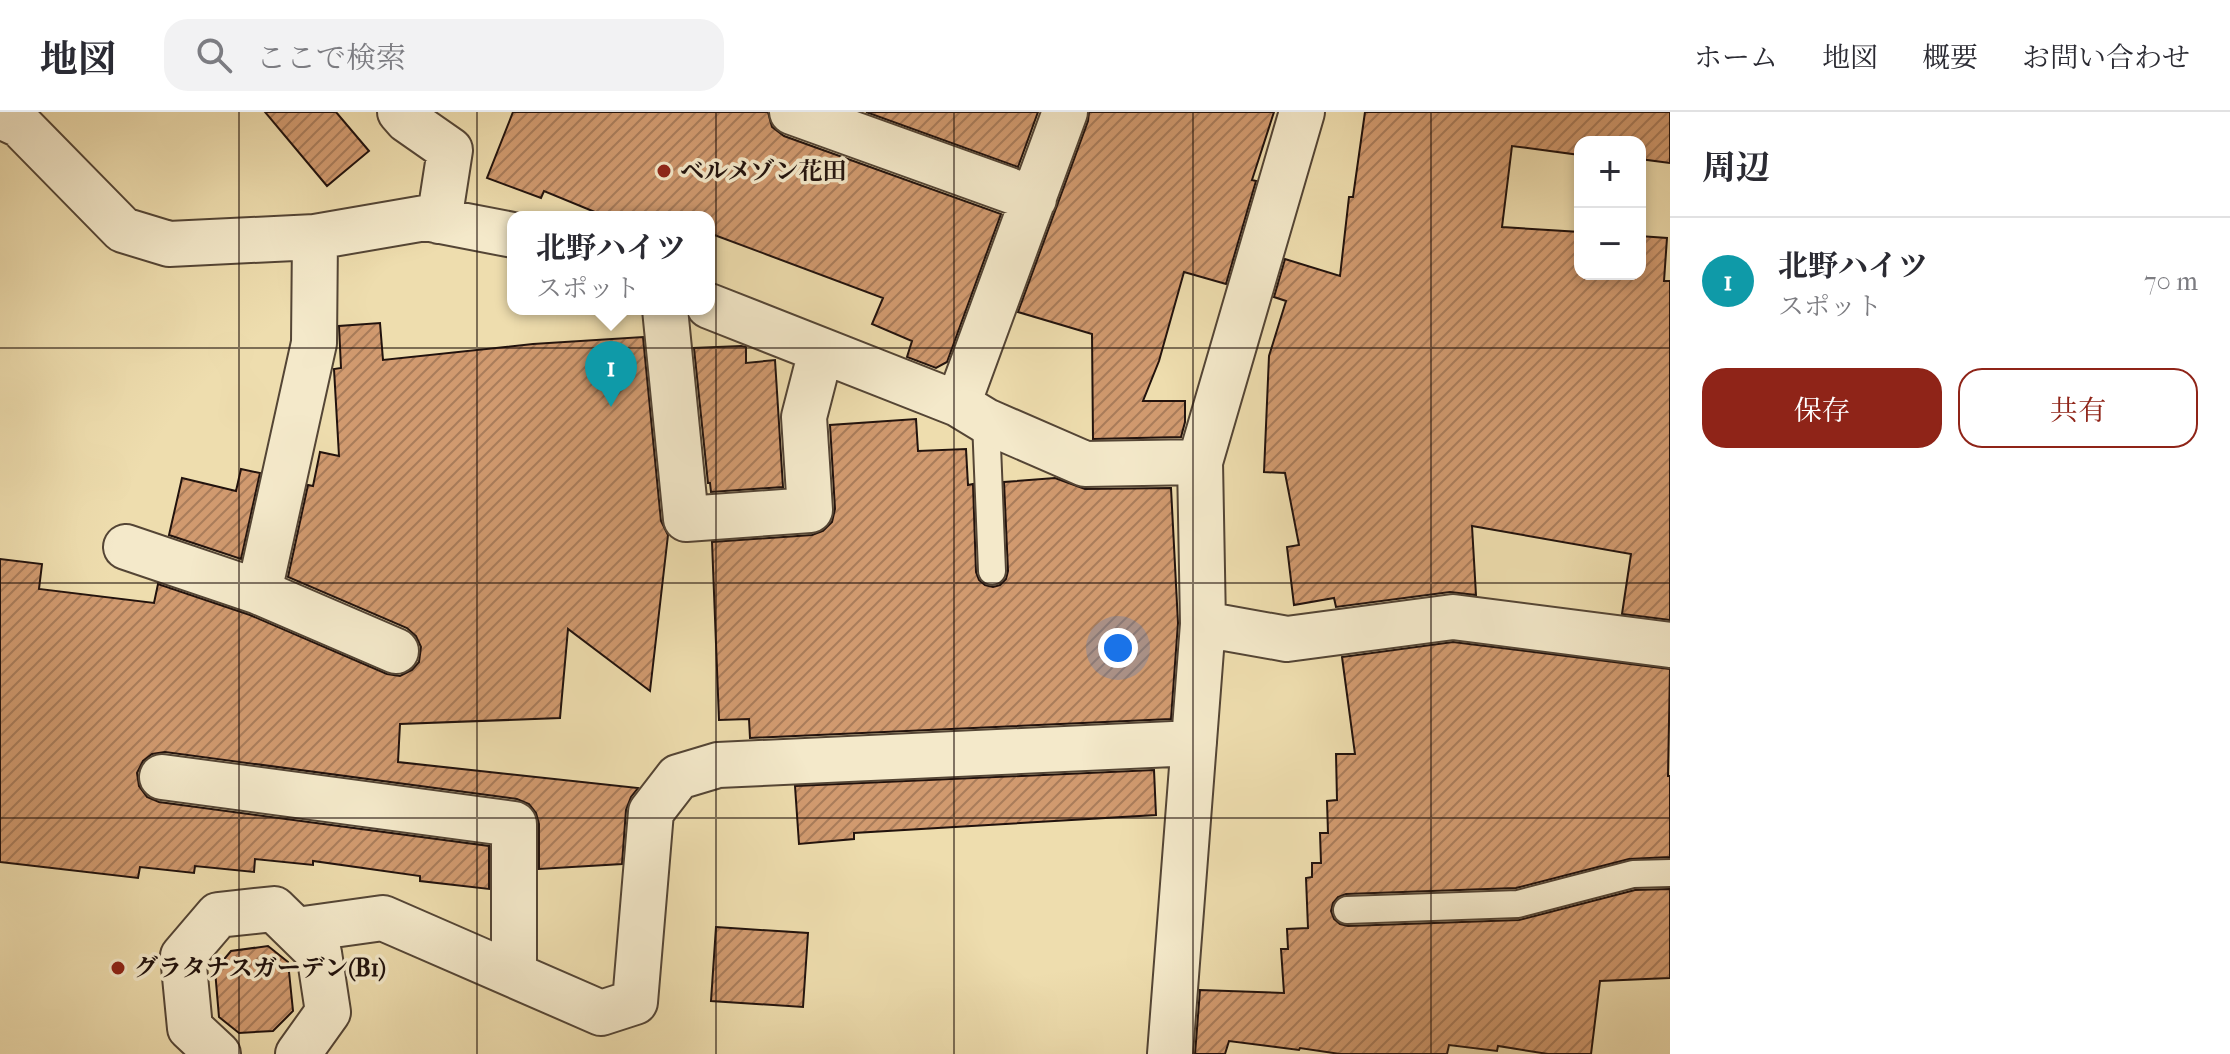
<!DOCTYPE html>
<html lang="ja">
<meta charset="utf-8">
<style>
:root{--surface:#fff;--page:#f2f2f3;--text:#2b2b33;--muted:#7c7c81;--line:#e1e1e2;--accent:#8f2418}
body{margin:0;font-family:"IM FELL French Canon","Noto Serif JP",serif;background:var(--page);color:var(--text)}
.controls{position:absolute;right:24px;top:24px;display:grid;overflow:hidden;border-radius:16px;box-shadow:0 4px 12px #0003}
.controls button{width:72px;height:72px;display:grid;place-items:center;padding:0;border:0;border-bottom:2px solid var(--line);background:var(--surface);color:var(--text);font:40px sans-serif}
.you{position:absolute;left:1118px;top:536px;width:28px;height:28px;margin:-20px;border:6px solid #fff;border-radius:50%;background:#1a73e8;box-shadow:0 0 0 12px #1a73e833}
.badge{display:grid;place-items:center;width:52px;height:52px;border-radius:50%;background:var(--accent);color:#fff;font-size:26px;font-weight:700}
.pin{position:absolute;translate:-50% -66px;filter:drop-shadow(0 2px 4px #0008)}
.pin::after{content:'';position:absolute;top:42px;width:28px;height:24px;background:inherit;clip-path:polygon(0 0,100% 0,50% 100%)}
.popup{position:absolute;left:507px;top:99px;width:208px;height:104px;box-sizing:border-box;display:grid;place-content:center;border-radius:16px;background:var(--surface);filter:drop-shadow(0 2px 6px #0005);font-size:26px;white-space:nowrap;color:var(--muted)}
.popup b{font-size:30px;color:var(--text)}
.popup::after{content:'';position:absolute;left:50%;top:100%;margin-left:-16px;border:16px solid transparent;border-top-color:var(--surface)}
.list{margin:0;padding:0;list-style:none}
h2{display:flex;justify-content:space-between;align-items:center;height:104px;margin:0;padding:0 32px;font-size:34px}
h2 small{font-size:26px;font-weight:400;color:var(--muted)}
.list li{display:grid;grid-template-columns:52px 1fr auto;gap:24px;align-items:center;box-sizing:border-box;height:128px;padding:0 32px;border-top:2px solid var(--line)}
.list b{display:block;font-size:30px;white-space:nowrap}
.list p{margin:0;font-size:26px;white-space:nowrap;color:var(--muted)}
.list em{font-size:26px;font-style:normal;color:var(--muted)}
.actions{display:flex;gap:16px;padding:24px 32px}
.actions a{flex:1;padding:18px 0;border:2px solid var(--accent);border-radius:24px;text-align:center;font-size:28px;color:var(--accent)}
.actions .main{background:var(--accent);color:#fff}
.icon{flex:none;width:44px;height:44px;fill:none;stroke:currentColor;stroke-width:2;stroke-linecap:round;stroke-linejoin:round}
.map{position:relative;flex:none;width:1670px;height:942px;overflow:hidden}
header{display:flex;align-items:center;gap:48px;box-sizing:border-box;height:112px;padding:0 40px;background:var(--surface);border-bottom:2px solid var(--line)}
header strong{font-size:38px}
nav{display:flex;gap:44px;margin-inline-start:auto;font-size:28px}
.search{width:560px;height:72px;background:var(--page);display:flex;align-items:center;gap:20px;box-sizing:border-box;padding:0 28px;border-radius:24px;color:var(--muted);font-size:30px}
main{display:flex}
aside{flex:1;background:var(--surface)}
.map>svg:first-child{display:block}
.building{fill:url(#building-hatch);stroke:#21120d;stroke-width:2}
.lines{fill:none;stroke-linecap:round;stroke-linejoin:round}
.lane-casing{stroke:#544535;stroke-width:30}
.street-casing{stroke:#544535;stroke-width:48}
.lane{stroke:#f4e9ca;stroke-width:26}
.street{stroke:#f4e9ca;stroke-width:44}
.grid{fill:none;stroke:#21120d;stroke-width:2;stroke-opacity:0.55}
.poi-dot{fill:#8f2418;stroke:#f4e9ca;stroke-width:3}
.labels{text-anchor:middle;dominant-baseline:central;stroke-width:7;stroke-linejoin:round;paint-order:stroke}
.poi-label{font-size:24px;font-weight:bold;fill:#21120d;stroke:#f4e9ca;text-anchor:start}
</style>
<header>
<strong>地図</strong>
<div class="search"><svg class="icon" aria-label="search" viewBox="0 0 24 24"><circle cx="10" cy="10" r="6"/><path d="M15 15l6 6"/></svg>ここで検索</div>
<nav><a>ホーム</a><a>地図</a><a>概要</a><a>お問い合わせ</a></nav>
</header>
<main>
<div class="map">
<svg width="1670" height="942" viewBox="0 0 1670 942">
<defs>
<pattern id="building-hatch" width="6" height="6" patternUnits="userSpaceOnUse" patternTransform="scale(2)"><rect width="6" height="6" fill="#d19a6f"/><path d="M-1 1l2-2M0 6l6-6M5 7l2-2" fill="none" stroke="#a97c5a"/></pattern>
</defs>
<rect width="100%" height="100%" fill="#eeddae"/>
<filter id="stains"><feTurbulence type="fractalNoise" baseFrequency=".0025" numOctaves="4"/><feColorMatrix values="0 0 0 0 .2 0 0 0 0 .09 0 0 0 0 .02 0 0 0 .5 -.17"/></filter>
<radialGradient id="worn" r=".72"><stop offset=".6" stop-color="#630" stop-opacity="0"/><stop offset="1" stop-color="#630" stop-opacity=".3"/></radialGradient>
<path class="building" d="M265,0h71l33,39 -42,35z
M513,0h255l4,15 12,9 217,78 -54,148 -11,6 -29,-11 5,-16 -40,-17 11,-26 -174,-65v-16h-102l-63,-26 -3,7 -54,-20z
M866,0h172l-20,55z
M1089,0h185l-22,68 4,1 -30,103 -42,-12 -25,89 -16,40h42v21l-4,15 -88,2 -1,-105 -74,-22 70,-191z
M1365,0h305v51l-30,-4v-17h-60v13l-68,-9 -10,81 78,5v42h60v-38l27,2 -3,43h6v339l-48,-6 9,-60 -159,-28 4,69 -26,-3 -114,15 -2,-9 -40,7 -7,-58 12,-2 -14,-72 -21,-1 5,-116 17,-55 -12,-4 11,-38 55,17 9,-79h4z
M380,211l3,37 150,-16 110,-7 18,184 7,14 -18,156 -82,-62 -8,89 -160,6 -2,38 240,26 -7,9 -5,13 -4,54 -83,5v-45l-3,-11 -7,-9 -12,-5 -352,-47 -13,2 -9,7 -6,12 2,13 8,11 12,5 330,44v43l-69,-8v-5l-107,-15v4l-58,-6 -1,13 -59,-6 -1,7 -54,-6 -2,11 -138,-16v-303l42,5 -3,25 115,14 4,-19 92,31 137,59 13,2 12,-6 7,-8 2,-15 -5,-11 -9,-8 -119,-51 20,-92 5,1 7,-34 19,4 -5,-87 7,-1 -2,-42z
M741,234l5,1v16l29,-3 8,127 -72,5 -1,-9h-2l-14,-135z
M916,307l2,32 48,-2 2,36 5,-1 3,88 3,8 6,5 8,2 7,-2 6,-6 2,-8 -4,-89 51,-4 30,11 86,-1 7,135 -7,96 -421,19 -1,-19 -30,1 -7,-178 100,-7 11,-4 9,-9 3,-13 -5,-84z
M241,357l19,4 -19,86 -72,-24 13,-57 54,13z
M1453,530l217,27 -2,107h2v81l-41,2 -113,29 -170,6 -8,3 -5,6 -2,8 3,8 6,5 8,2 171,-6 116,-30 35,-1v89l-70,3 -9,73h-43l-50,-8 -1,5 -48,-6 -2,9h-107l-40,-6 -1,2 -70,-9 -4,13h-30l5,-64 84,3 -3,-44h7l-1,-20 21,-1 -2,-50 6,-1v-14h9l-1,-30h8l-1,-32 10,-1 -1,-46h19l-13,-97z
M1154,658l2,45 -302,18v6l-55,5 -4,-58z
M716,815l92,6 -5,74 -92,-6z
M268,834l20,16 5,49 -20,20 -34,2 -20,-16 -4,-47 16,-19z"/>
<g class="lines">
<g class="lane-casing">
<path id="lane" d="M986,309l6,150
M1347,798l171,-6 115,-30 37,-1"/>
</g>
<g class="street-casing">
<path id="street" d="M400,0l7,8 43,30 -11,71
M792,0l242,87
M0,4l20,9 103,105 46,14 146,-7 110,-19 88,17
M709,194l249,98 28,17 99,43 115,-2
M665,197l21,210 124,-9 -6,-93 17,-66
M958,292l107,-292
M126,435l133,45 55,-249 1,-106
M259,480l137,59
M1203,512l84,15 166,-22 217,28
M162,665l352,47v151
M297,818l86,-12 218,95 34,-11 16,-190 27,-35 40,-12 476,-22
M218,942l-28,-26 -7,-72 35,-41 56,-6 45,44 9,59 -30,42
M1170,942l33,-430 -3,-162 102,-350"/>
</g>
<use href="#lane" class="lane"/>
<use href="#street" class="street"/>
</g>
<path class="grid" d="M239,0v942M477,0v942M716,0v942M954,0v942M1193,0v942M1431,0v942M0,236h1670M0,471h1670M0,706h1670"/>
<g class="poi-dot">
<circle cx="664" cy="59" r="8"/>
<circle cx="118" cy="856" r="8"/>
</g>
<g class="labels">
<g class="poi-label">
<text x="680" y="59">ベルメゾン花田</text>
<text x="134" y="856">グラタナスガーデン(B1)</text>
</g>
</g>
<rect width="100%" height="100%" filter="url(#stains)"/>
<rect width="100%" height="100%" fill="url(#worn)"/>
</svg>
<div class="controls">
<button>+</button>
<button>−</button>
</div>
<div class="you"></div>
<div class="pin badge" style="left:611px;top:295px;background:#0f9aa8">1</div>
<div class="popup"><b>北野ハイツ</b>スポット</div>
</div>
<aside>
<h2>周辺<small></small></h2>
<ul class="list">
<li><span class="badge" style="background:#0f9aa8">1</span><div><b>北野ハイツ</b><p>スポット</p></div><em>70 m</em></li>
</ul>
<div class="actions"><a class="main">保存</a><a>共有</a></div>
</aside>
</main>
